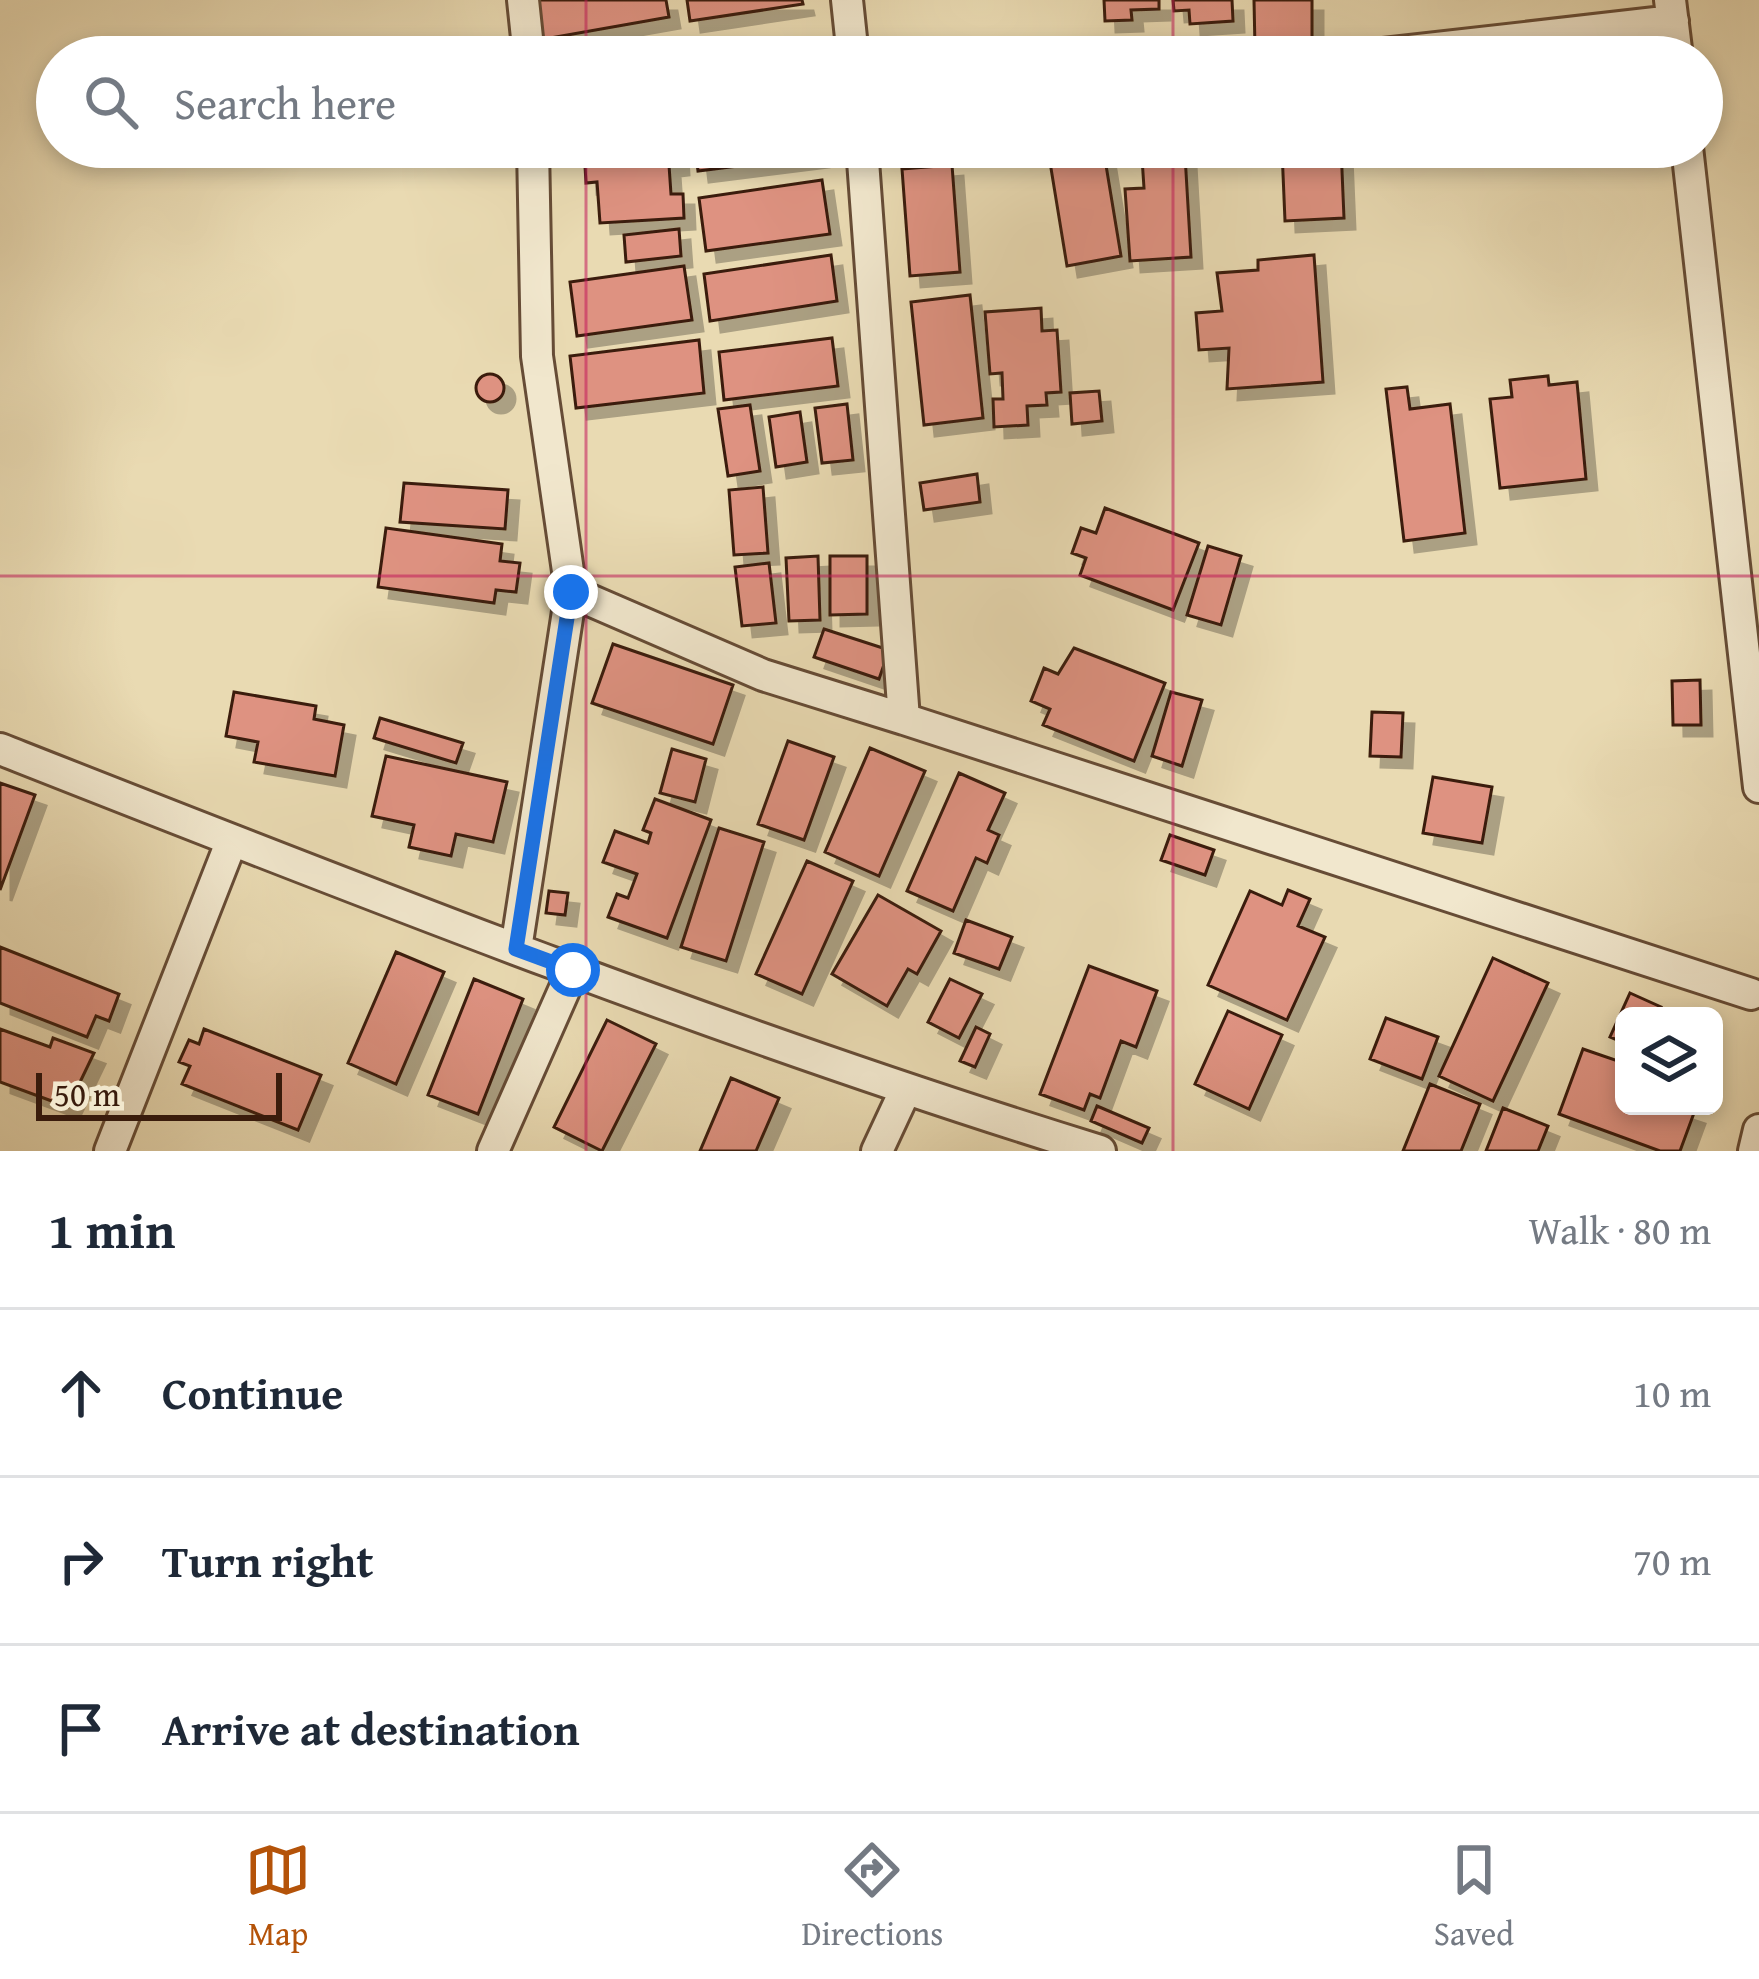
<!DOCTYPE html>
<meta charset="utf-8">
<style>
:root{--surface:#fff;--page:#f2f2f3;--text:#1f2937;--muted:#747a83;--line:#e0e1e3;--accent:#b45309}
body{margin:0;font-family:"Gentium Book Plus",serif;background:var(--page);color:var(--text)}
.controls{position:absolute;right:36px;bottom:36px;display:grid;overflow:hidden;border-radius:18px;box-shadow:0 6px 18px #0003}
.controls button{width:108px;height:108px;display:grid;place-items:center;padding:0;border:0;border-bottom:3px solid var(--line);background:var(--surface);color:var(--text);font:60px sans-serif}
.scale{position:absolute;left:36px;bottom:30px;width:246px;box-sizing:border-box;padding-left:12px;border:6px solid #3a1c0c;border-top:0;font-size:33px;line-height:42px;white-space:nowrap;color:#3a1c0c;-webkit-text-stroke:9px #f1e7cd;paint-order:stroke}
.stop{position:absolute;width:36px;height:36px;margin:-27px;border:9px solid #1a73e8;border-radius:50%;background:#fff}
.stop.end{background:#1a73e8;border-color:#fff;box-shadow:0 3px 12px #0008}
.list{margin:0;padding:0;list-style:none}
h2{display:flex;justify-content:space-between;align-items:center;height:156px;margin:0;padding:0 48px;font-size:51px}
h2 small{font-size:39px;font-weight:400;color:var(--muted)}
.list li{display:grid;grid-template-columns:78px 1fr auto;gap:36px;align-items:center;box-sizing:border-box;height:168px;padding:0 48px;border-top:3px solid var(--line)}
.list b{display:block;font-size:45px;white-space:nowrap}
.list em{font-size:39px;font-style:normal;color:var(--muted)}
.icon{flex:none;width:66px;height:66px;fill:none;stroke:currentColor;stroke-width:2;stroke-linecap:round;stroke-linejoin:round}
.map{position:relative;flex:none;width:1759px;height:1151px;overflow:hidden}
.search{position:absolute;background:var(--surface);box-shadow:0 6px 18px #0003;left:36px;right:36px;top:36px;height:132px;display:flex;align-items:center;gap:30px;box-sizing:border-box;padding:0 42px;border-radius:66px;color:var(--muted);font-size:45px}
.sheet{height:660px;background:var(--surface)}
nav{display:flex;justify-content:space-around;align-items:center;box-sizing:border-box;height:168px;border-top:3px solid var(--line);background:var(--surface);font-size:33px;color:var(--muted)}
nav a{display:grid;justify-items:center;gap:6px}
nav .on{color:var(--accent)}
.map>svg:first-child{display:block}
.building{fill:#de9281;stroke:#3a1c0c;stroke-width:3;filter:url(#shadow)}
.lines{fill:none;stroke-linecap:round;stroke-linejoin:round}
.minor-casing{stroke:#664c36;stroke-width:36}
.minor{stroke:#f1e7cd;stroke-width:30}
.route{stroke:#1a73e8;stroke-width:15}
.grid{fill:none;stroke:#c2185b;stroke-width:3;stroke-opacity:0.55}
</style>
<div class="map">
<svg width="1759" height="1151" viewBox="0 0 1759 1151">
<defs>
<filter id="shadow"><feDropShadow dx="11" dy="11" stdDeviation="0" flood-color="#0004"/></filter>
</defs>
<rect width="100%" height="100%" fill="#e9dab2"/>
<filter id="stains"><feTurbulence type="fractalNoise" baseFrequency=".00167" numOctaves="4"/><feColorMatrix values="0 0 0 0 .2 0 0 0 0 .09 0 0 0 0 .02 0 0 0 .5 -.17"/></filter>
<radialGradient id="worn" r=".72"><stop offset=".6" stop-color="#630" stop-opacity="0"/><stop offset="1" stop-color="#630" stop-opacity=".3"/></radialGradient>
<path class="building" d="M533,0h133l3,17 -130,23z
M687,0h115l1,4 -113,17z
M1104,0h55v9l-28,1 1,10 -27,1z
M1173,0h59l1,21 -43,3 -1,-14 -15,1z
M1254,0h58v46l-57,2z
M793,46l1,11h-79z
M617,147h60l1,17 -9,1 2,29h12l1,24 -84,5 -3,-41 -11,1 -2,-34z
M695,147h122l1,9 -120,15z
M1103,147l18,109 -54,10 -19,-116z
M1300,147h41l3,71 -59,3 -3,-71z
M1185,155l6,102 -61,4 -5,-72 19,-1 -2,-30z
M952,165l8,107 -50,4 -8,-107z
M822,180l8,54 -124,17 -7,-53z
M679,229l2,27 -55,6 -2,-27z
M831,255l6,46 -127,20 -6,-47z
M1314,255l9,127 -96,7 2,-41 -30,2 -3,-37 26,-2 -5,-38 41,-3v-10z
M684,266l8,54 -115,16 -7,-54z
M970,295l13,123 -59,7 -13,-123z
M1041,308l1,23 15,-1 4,62 -15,1 1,12 -20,1 1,19 -34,2 -1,-28h10l-1,-26 -12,1 -5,-62z
M832,338l6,48 -114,14 -5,-48z
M699,340l5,53 -128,15 -6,-52z
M476 388a14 14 0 1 1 28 0a14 14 0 1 1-28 0Z
M1548,376l1,9 28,-3 9,97 -86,9 -10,-89 22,-2 -2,-17z
M1407,387l3,22 40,-5 15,129 -61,8 -18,-152z
M1099,391l3,30 -30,3 -2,-31z
M847,404l6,56 -31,3 -7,-55z
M750,405l10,66 -32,5 -10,-67z
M800,412l7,50 -31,5 -7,-50z
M977,474l3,28 -56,8 -4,-27z
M404,483l104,7 -3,39 -105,-7z
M763,487l5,66 -34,2 -5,-65z
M1105,508l94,35 -26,67 -93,-35 6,-17 -14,-5 9,-25 15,5z
M386,528l116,16 -2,17 20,2 -4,29 -20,-2 -2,13 -116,-16z
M1208,546l33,10 -20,69 -34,-10z
M818,556l2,64 -31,1 -3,-63z
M830,556h37v58l-37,1z
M769,563l7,60 -34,3 -7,-59z
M824,629l65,21 -10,29 -65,-22z
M613,644l120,41 -20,59 -121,-41z
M1074,648l91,35 -31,78 -91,-36 7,-16 -19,-8 13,-33 14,6z
M1700,680l1,45h-28l-1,-44z
M234,692l82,14 -2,13 30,6 -9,51 -81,-14 4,-20 -32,-6z
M1171,692l31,8 -20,66 -30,-10z
M1372,712l31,1 -2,44 -31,-1z
M380,718l83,25 -7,20 -82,-25z
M788,741l46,16 -30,83 -46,-16z
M870,748l55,23 -46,105 -54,-24z
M672,749l34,10 -11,43 -35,-9z
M386,756l121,26 -14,60 -37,-8 -5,22 -42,-9 5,-22 -42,-9z
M959,773l46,20 -17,37 11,5 -12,28 -11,-5 -23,53 -46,-20z
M1433,777l59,10 -10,56 -59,-10z
M0,783l35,12 -35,95z
M655,799l56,21 -44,118 -59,-21 9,-23 11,4 9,-24 -34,-12 12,-31 33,12 3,-10 -8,-3z
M719,828l45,14 -38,119 -45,-14z
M1170,835l44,15 -9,25 -44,-15z
M807,861l46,20 -51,113 -46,-20z
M1288,890l22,9 -12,27 27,11 -38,83 -79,-35 42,-94 32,14z
M549,891l19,2 -3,22 -19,-2z
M878,895l63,36 -24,43 -9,-5 -21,37 -55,-32z
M966,920l46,17 -13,32 -45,-16z
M0,947l119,47 -10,27 -13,-5 -9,21 -87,-34z
M396,952l48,20 -48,112 -48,-21z
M1493,958l55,25 -55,118 -54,-25z
M1089,966l68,25 -21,56 -15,-6 -21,57 -10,-4 -6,16 -44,-16z
M474,979l49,20 -45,115 -50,-19z
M950,979l32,15 -23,44 -31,-16z
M1630,993l31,14 -4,9h-33v27l-14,-6z
M1228,1011l54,24 -33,74 -54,-25z
M1386,1018l52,19 -16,42 -52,-20z
M607,1020l49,24 -54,107 -48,-24z
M976,1027l14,7 -15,33 -15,-6z
M0,1029l50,18 3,-9 41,15 -26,54 -68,-25z
M204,1029l117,46 -23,55 -116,-46 8,-18 -11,-4 10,-22 10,4z
M1583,1049l41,14v43h49l21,7 -14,38h-20l-101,-37z
M731,1078l48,20 -23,53h-56z
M1430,1084l50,20 -19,47h-58z
M1097,1106l52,22 -7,15 -51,-22z
M1503,1108l45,18 -10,25h-52z"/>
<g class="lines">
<g class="minor-casing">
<path id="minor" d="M523,0l6,57
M847,0l6,57
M1670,0l7,57
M1357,57l316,-36
M862,147l42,572 847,275
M1687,147l72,640
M571,592l192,83 141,44
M0,749c363,143 727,287 1100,402
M516,949l55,-357 -34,-236 -4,-209
M110,1151l122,-311
M493,1151l80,-181
M877,1151l28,-60
M1754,1151l5,-21"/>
</g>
<use href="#minor" class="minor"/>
</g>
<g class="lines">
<path class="route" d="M571,592l-55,357 57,21"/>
</g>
<path class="grid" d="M586,0v57M1173,0v57M586,147v1004M1173,147v1004M0,576h1759"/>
<rect width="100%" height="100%" filter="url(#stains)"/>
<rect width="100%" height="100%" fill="url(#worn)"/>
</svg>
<div class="controls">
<button><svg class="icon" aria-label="layers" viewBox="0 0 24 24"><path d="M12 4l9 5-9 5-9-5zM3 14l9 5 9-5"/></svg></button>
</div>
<div class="scale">50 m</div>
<div class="stop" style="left:573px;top:970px"></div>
<div class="stop end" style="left:571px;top:592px"></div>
<div class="search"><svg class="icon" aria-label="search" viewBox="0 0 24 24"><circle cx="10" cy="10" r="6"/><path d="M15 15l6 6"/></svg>Search here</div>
</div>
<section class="sheet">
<h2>1 min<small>Walk · 80 m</small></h2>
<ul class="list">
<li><svg class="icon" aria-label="ahead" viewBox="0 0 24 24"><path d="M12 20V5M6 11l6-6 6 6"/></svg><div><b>Continue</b></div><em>10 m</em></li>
<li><svg class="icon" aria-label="right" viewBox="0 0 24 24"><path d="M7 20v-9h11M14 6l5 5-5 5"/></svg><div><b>Turn right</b></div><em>70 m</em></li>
<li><svg class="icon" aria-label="arrive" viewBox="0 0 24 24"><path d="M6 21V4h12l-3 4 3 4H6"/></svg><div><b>Arrive at destination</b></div></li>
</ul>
</section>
<nav>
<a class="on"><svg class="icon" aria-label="map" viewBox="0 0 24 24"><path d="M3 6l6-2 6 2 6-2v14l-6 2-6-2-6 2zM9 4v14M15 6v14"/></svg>Map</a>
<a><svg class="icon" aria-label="directions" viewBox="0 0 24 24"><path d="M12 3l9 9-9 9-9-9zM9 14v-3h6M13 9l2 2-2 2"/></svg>Directions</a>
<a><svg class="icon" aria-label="saved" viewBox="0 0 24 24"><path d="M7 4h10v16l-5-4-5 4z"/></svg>Saved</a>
</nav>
